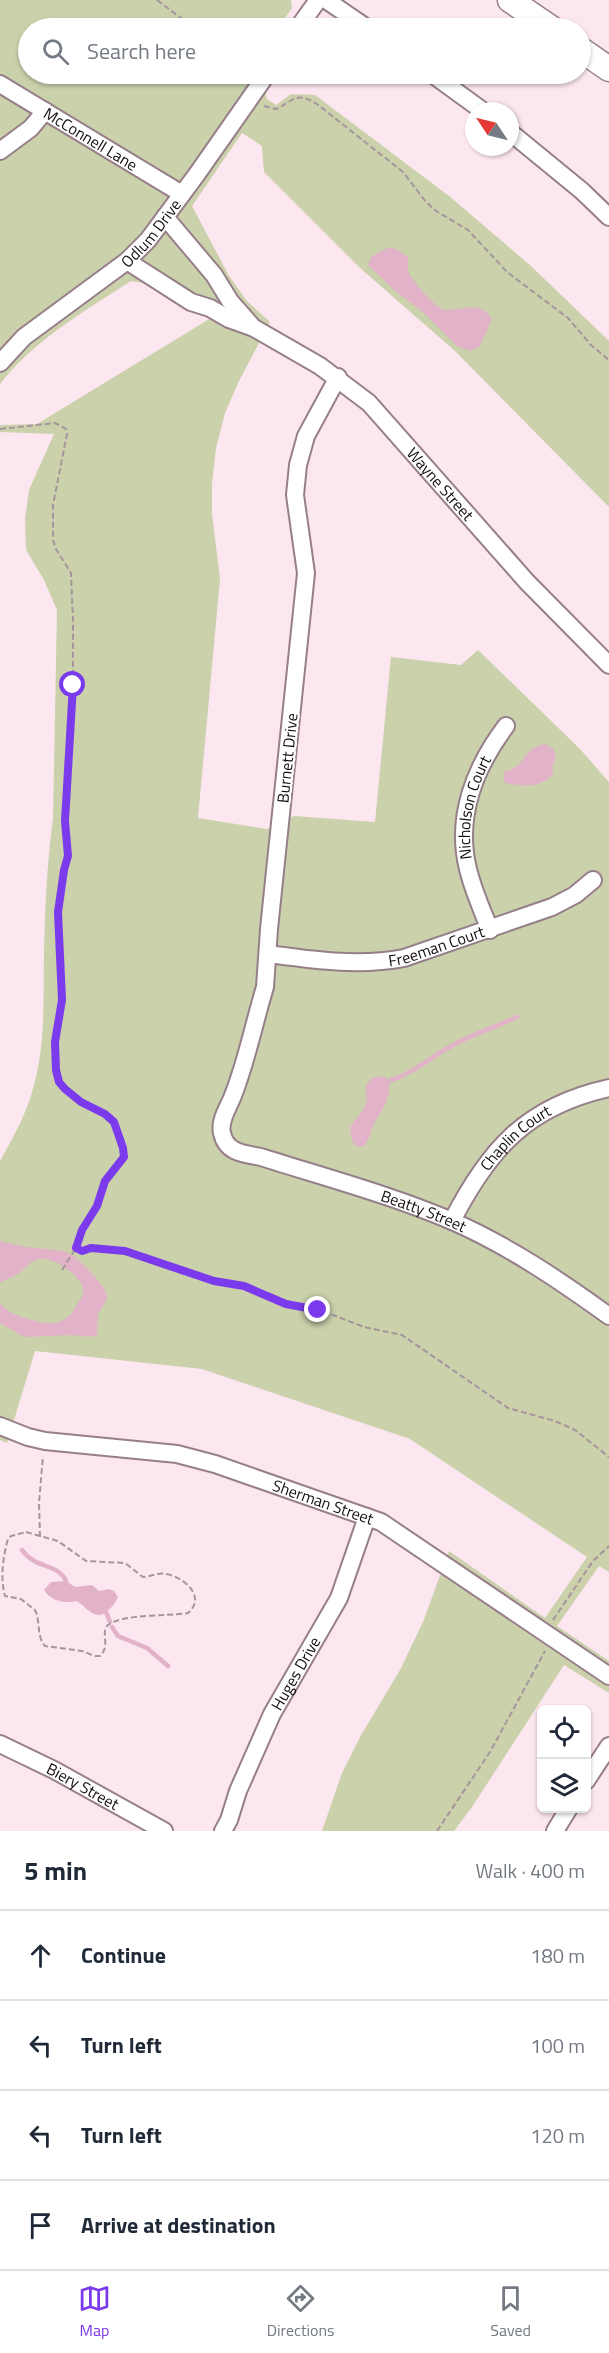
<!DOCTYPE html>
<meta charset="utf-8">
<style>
:root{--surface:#fff;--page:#f2f2f3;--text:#1f2937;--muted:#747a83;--line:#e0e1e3;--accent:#7c3aed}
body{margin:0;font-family:"Titillium Web",sans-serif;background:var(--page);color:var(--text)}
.controls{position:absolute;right:18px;bottom:18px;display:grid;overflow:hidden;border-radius:9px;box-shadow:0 2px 4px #0004}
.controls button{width:54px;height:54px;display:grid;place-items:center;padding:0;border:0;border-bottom:2px solid var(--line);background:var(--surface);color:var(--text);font:30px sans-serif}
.compass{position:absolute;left:465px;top:102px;width:54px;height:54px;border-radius:50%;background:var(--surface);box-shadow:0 2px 4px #0004;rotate:305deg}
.stop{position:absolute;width:18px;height:18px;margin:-14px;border:4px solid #7c3aed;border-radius:50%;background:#fff}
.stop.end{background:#7c3aed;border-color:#fff;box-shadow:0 2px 6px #0008}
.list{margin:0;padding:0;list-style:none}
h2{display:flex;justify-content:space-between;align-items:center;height:78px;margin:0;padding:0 24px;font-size:26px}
h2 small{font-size:20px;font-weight:400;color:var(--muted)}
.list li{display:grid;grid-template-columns:39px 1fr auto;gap:18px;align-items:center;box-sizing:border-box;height:90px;padding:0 24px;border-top:2px solid var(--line)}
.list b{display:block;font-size:22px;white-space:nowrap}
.list em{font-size:20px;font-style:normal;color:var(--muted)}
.icon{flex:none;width:33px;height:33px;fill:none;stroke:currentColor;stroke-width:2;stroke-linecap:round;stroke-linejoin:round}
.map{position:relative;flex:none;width:609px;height:1831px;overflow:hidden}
.search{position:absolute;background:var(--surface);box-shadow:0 2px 4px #0004;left:18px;right:18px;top:18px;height:66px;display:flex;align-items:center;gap:15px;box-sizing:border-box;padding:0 21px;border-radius:33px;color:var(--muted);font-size:22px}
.sheet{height:438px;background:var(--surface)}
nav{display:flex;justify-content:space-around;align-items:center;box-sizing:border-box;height:84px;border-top:2px solid var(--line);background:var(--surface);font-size:16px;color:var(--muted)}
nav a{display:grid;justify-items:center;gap:3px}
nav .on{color:var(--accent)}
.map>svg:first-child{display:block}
.green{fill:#cad1ab}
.water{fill:#e1b2c8}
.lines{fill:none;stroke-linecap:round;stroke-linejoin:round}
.stream{stroke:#e1b2c8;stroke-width:4.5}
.street-casing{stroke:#977f8a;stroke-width:20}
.secondary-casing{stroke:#977f8a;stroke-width:27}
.path{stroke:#a6959c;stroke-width:2;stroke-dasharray:6 3;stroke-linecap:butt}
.street{stroke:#fff;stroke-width:16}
.secondary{stroke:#fff;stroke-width:24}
.route{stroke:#7c3aed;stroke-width:8}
.labels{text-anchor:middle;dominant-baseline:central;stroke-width:4.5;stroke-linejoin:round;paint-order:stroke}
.street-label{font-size:16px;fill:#140c10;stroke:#fff}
</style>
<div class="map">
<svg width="609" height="1831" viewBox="0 0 609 1831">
<rect width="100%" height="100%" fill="#fce6ef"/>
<path class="green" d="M0,0h291l1,8 -14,20h-250v46h233l6,25 9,6 15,-11 24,1 134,101 82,70 78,75v166l-154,-156 -95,-83 -96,-96 -2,-26 -20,-13 -50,73 37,70 18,25 23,21 -31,59 -14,32 -9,35 -4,36v30l8,65 -22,239 69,11 27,-13 81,6 16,-165 70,8 17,-15 102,99 29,33v790l-10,-6 -42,60 52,35v32l-45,-28 -92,142 -18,24h-132l20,-58 18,-36 40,-67 23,-48 26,-71 96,67 42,-61 -177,-118 -208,-70 -167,-18 -28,92 -7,-3v-279c14,-25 27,-48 34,-76 12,-44 9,-87 10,-132 1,-45 3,-90 9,-134l4,-209 -13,-30 -18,-30 -1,-31 4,-29 25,-56 -54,-2v-7l37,-1 174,-106 -68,-35 -12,-2c-46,30 -97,59 -131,103z"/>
<path class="water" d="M389,247l9,3 10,7c0,5 -1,13 2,18 5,8 26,34 35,35 20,1 33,-11 47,9l-12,27 -10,5 -13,-5 -34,-34 -28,-21 -27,-26 3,-8z
M545,744l8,5 3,6 -4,14 2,5c-16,15 -29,12 -49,9l-2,-7 2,-5c21,-2 17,-24 40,-27z
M384,1076l5,5c1,28 -11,29 -18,51 -2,6 -3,9 -7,14l-7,1 -5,-6 -2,-13c9,-17 21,-19 15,-41l7,-9z
M0,1241l26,6 38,4 11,6 12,11 18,21 2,10 -9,15 -1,21 -8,2 -17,-2 -48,2 -24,-14v-20c7,10 21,14 32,17 18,5 33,6 43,-12 3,-6 8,-10 8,-17 0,-15 -30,-35 -44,-32 -10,2 -14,11 -23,16 -5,3 -11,4 -16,8z
M66,1581l9,6 17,-2 7,6 10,-2 5,2 4,6c-3,7 -6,10 -12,15 -11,9 -20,-5 -29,-11 -12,3 -26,0 -33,-11l7,-8z"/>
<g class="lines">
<path class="stream" d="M389,1081c27,-9 43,-25 66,-37 20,-11 42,-17 62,-27
M22,1550c13,19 36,13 44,31
M106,1612l4,10
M112,1627l6,9 29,12 21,18"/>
<g class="street-casing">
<g id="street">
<path d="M326,0l41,28"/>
<path d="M298,28l20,-28"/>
<path d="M432,74l51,37"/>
<path id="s1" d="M0,84l182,110"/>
<path d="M510,132l72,59 27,26"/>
<path d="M0,151l31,-23 14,-17"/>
<path d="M165,217l49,58 16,26 21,24"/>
<path id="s2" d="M127,261l64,41 19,6 19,11 25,9 66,38 49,37 158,179 82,83"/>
<path id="s3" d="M0,363l24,-26 103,-76 21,-21 49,-66 70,-100"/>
<path id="s4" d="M338,377l-32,59 -8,29 -3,30 11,78 -37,356 -4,58c-11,36 -19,77 -33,111 -4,10 -13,23 -10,35 4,20 22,21 39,24 63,20 130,38 191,64 57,25 107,59 157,95"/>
<path id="s5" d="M490,930c-8,-20 -17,-40 -22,-61 -13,-52 7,-102 38,-143"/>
<path id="s6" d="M268,954c45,6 91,13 136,4l148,-51 23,-12 18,-15"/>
<path id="s7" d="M452,1221c37,-72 75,-115 157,-133"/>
<path id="s8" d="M0,1426l28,11 17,4 132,13 38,10 166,58 228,154"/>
<path id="s9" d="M0,1744l54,26 110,61"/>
<path d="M586,1781l23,-35"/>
<path id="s10" d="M223,1831l6,-11 9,-29 34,-77 67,-116 28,-81"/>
<path d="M555,1831l14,-23"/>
</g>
</g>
<g class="secondary-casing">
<path id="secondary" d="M510,0l41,28
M580,49l29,20"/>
</g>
<path class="path" d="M157,0l37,28
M264,106l12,3c19,-9 20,-18 41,-5l86,68 23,30 10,9 32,19 39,42 61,46 23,27 18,15
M0,429l55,-6 11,6 1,5 -14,71v35l3,9 15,24 2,47v65l-8,136 3,35 -4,14 -6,42 4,88 -8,55 5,27 6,7 16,13 24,12 9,8 9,25 1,10 -19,24 -8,25 -15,24 -6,18 6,3 9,-3 34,3 89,30 30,5 42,18 47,11 31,12 38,8 106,73 47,13 20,9 34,27
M62,1270l14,-22
M26,1532l32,9 28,20 39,2 18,14c7,0 16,-5 23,-3 18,3 41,23 22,39 -19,3 -66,1 -80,12 -8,7 3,21 -8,31h-5l-13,-5 -37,-5c-9,-10 -4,-24 -10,-36l-14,-11 -16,-3c-5,-18 -2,-39 3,-57l3,-3z
M40,1537l-1,-34 4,-47
M553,1620l40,-59 16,-15
M437,1831l53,-79 55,-101"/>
<use href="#street" class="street"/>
<use href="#secondary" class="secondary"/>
</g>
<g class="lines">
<path class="route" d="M73,685l-8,136 3,35 -4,14 -6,42 4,88 -7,42 1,28 3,12 6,7 16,13 24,12 9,8 9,26 1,9 -19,24 -8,25 -15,24 -6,18 6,3 9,-3 34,3 89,30 30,5 42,18 32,6"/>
</g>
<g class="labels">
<g class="street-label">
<text stroke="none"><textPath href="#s1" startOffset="106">McConnell Lane</textPath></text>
<text stroke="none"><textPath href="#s3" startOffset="200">Odlum Drive</textPath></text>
<text stroke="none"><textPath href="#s2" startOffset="390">Wayne Street</textPath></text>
<text transform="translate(287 758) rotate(-84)">Burnett Drive</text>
<text stroke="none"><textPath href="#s5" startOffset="128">Nicholson Court</textPath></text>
<text stroke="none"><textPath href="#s6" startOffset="171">Freeman Court</textPath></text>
<text stroke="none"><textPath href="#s7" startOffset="106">Chaplin Court</textPath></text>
<text stroke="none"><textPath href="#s4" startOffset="996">Beatty Street</textPath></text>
<text stroke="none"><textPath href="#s8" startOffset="334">Sherman Street</textPath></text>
<text stroke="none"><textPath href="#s10" startOffset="174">Huges Drive</textPath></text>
<text stroke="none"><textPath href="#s9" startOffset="93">Biery Street</textPath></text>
</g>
</g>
</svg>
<div class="controls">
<button><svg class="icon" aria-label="locate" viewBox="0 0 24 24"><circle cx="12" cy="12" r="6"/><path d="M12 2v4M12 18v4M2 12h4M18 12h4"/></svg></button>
<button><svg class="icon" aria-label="layers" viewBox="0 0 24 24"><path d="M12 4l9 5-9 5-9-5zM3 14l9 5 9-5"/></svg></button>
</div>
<svg class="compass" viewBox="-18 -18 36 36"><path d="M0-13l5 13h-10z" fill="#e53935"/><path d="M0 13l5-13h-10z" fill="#747a83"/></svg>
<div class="stop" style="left:73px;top:685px"></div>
<div class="stop end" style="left:318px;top:1310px"></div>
<div class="search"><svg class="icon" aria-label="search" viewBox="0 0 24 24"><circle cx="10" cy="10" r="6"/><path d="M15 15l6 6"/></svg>Search here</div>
</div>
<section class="sheet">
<h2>5 min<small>Walk · 400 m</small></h2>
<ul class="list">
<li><svg class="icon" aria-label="ahead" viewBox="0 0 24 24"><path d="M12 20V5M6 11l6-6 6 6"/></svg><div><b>Continue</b></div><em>180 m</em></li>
<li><svg class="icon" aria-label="left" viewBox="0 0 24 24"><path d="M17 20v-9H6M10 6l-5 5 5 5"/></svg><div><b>Turn left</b></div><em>100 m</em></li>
<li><svg class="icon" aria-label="left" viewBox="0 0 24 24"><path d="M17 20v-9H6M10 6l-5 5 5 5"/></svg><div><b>Turn left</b></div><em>120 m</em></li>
<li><svg class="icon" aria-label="arrive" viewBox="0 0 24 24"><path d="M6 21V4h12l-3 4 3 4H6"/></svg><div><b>Arrive at destination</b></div></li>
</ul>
</section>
<nav>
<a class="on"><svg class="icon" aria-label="map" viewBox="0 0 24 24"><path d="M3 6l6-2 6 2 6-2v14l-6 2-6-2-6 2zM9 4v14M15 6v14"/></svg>Map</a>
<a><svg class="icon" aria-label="directions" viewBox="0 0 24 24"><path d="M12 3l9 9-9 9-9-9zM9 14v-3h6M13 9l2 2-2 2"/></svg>Directions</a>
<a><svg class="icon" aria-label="saved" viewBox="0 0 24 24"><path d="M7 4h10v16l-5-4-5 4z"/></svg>Saved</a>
</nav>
